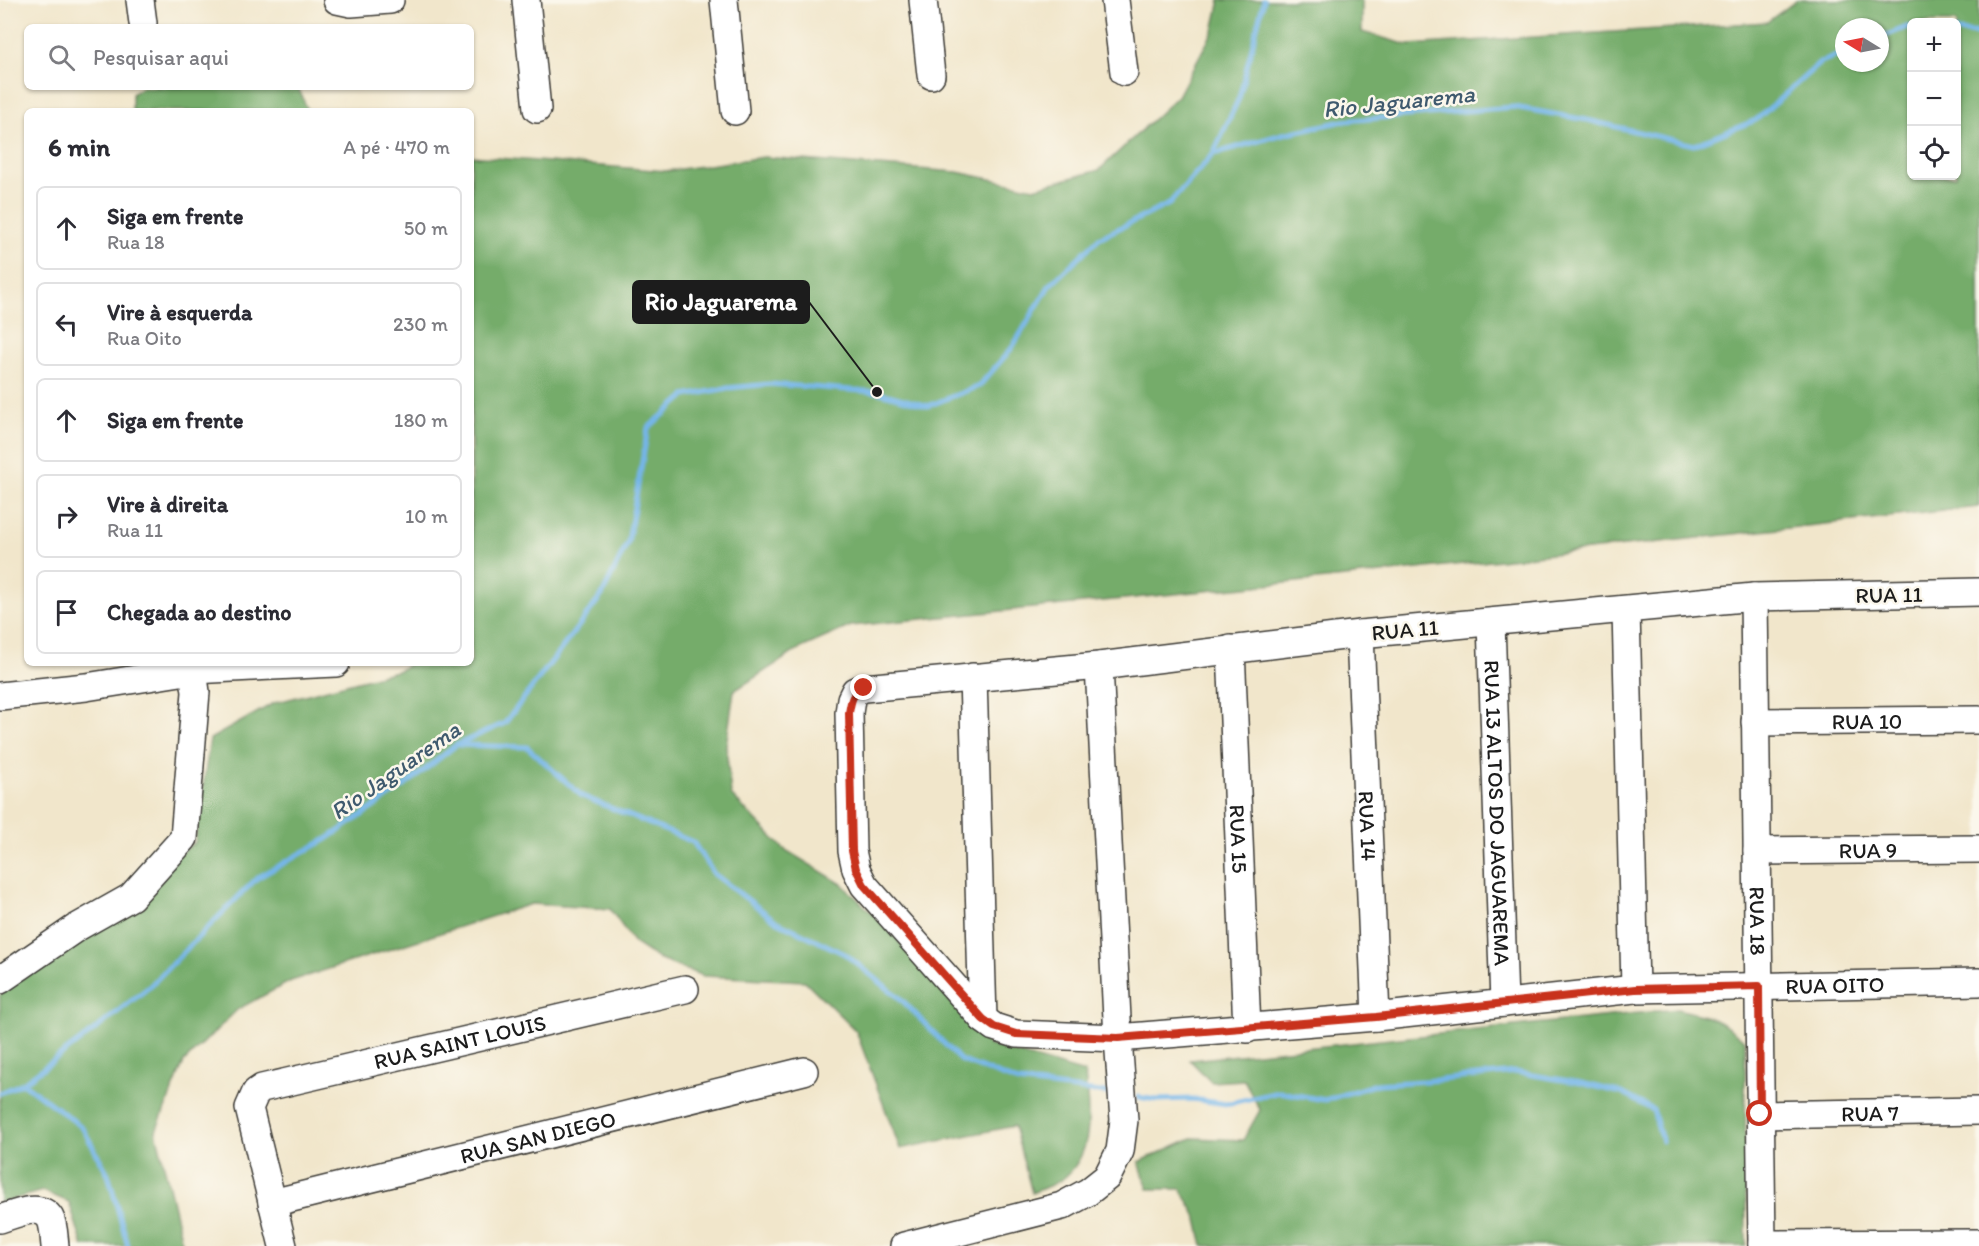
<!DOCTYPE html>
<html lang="pt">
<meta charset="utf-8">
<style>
:root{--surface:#fff;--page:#f2f2f3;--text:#2b2b33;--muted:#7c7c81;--line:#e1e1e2}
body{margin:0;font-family:Itim,sans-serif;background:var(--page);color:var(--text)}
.controls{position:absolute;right:18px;top:18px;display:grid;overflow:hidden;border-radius:9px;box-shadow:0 2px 4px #0004}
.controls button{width:54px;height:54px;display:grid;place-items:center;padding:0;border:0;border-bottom:2px solid var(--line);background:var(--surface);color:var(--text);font:30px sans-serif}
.compass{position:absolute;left:1835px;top:18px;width:54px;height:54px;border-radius:50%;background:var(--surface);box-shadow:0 2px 4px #0004;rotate:280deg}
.stop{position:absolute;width:18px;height:18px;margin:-14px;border:4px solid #c8321e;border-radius:50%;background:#fff}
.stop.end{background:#c8321e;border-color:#fff;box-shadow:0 2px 6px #0008}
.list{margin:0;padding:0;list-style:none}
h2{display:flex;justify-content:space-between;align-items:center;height:78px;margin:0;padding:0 24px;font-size:26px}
h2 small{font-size:20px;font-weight:400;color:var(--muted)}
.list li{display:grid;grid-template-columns:39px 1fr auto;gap:18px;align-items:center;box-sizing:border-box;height:84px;margin:0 12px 12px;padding:0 12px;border:2px solid var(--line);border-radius:9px}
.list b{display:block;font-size:22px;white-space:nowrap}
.list p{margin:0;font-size:20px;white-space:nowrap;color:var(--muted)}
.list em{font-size:20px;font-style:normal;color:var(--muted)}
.icon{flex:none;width:33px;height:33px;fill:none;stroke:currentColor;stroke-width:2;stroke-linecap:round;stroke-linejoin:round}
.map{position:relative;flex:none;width:1979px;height:1246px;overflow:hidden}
.search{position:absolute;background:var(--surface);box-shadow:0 2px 4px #0004;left:24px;top:24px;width:450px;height:66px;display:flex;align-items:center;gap:15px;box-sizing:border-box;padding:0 21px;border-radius:9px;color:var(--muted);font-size:22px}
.panel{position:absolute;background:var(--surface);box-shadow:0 2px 4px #0004;left:24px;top:108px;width:450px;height:558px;border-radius:9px}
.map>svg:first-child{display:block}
.forest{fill:#75ac6b;stroke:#486444;stroke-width:1.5;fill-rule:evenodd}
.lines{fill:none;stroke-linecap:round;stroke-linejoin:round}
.stream{stroke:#74b6e9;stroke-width:5}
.minor-casing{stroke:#3c3a36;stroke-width:30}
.minor{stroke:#fff;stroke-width:27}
.route{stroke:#c8321e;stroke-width:8}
.labels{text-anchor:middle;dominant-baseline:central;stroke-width:5;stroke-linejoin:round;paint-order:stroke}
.street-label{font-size:22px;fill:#1c1c1c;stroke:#fbf7ec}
.water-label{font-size:24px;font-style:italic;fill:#3f5a6e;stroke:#fbf7ec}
.leader{fill:none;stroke:#1c1c1c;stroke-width:2}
.callout-dot{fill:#1c1c1c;stroke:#fbf7ec;stroke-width:2}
.callout{fill:#1c1c1c;stroke:#1c1c1c;stroke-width:2}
.callout-label{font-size:24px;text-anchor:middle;font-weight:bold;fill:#fff}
</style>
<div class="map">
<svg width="1979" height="1246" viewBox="0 0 1979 1246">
<rect width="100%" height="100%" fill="#fbf7ec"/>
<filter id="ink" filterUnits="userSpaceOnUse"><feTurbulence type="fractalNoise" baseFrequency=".0167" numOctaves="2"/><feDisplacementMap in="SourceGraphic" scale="12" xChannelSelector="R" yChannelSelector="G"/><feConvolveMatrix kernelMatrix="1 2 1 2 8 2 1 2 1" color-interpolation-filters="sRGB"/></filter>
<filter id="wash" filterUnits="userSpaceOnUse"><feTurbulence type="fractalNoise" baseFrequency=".008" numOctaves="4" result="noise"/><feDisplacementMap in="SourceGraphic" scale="24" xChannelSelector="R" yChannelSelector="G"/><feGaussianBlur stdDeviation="1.35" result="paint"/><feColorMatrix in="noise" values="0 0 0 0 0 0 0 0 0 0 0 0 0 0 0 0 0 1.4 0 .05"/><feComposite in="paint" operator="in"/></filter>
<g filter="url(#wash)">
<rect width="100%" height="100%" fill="#f1e6cb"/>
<path class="forest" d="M1220,0h142v32l46,13 359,-23 30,-22h182v507l-643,71 -485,48 -52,23 -65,42 -8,55 5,49 53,54 58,35 49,48 98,113 96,28c3,35 11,76 -19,103 -8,8 -23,12 -34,17l-18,-67 -114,23 -44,-118 -51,-50 -102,-5 -43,-16 -26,-17 -24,-34 -79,-5 -240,77 -53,28 -54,53 -28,69 27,115h-100l-14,-44 -27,-11 -42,12v-208l195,-153 15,-103 64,-36 126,-33 11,-7h60v-86l3,-10 -3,-26v-385l196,15 97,-14 193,15 77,16 65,-18 79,-74 35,-65zM1912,22h44v154h-44zM1844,27h36v36h-36z
M142,87h156l10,24h-176v-17z
M1677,1009c32,7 43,10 68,32l1,205h-543l-7,-31 -15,-26h-33l-9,-27 53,-24 51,2 17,-30 -16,-30 -33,2 -21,-22z"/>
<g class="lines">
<path class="stream" d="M1956,31l23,2
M1880,38l27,-11h5
M1213,154l26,-56 25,-98
M459,745l68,2 55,49 111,46 21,32 62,47 69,33 56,45 59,61 58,22 89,11
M23,1083l59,44 26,47 20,72
M0,1093l23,-10 69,-51 57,-45 108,-109 70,-39 76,-52 53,-42 49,-22 97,-128 26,-53 20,-114 37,-32 43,-8 42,-4 107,8 51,14 51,-20 33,-38 37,-62 50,-48 70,-34 44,-50 70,-20 60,-13 171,-14 73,13 107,25 62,-25 65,-58 23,-9
M1138,1097l19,3 35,-1 34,5 53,-12 46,8 52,-16 63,-4 75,-8 66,11 41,10 31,17 9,31"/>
</g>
</g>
<g filter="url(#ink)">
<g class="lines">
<g class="minor-casing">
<g id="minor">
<path d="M140,0l3,23"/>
<path d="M337,0l14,3 39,-3"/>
<path d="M526,0l11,109"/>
<path d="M724,0l11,111"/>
<path d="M923,0l8,75"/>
<path d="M1115,0l9,72"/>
<path id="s1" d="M1979,592l-225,5 -394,37 -261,32 -235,22 -9,3 -4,8 -2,14 3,138 4,18 8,16 119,134 11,8 22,7 102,4 258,-21 259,-28 344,-7"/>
<path id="s2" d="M1754,597l8,649"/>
<path d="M1626,610l9,379"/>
<path id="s3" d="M1491,623l13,380"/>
<path id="s4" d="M1360,634l16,383"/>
<path id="s5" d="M1231,649l16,380"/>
<path d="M973,677l10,342"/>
<path d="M0,696l86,-9 107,-17 143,-7"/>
<path id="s6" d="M1755,722l224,-2"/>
<path id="s7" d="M1757,851l222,-2"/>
<path d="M0,980l76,-52 55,-31 53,-59 12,-146 -4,-29"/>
<path id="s8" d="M1760,1115l219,-4"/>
<path id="s9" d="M272,1203l532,-132"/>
<path d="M0,1219c13,-4 40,-17 50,-1 4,7 4,20 5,28"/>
<path d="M1762,1244l217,-1"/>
<path id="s10" d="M283,1246l-34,-138 7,-16 6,-4 423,-99"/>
<path d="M904,1246l158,-40 26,-14 19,-15 13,-26 4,-31 -6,-82 -19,-372"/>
</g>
</g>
<use href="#minor" class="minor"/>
</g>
</g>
<g class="lines" filter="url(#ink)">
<path class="route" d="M864,688c-12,5 -13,12 -15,25l3,138 4,18 8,16 119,134 11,8 22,7 102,4 258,-21 259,-28 124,-3 1,128"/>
</g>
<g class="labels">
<g class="street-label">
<text transform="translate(1889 595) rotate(-1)">RUA 11</text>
<text transform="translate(1405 630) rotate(-5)">RUA 11</text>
<text stroke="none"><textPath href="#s6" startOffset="112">RUA 10</textPath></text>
<text stroke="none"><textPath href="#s3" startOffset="190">RUA 13 ALTOS DO JAGUAREMA</textPath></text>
<text stroke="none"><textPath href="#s4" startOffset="192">RUA 14</textPath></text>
<text stroke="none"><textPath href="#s5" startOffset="190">RUA 15</textPath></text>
<text stroke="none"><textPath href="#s7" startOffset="111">RUA 9</textPath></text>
<text stroke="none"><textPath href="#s2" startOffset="324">RUA 18</textPath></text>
<text stroke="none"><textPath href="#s1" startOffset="2364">RUA OITO</textPath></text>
<text stroke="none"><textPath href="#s10" startOffset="370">RUA SAINT LOUIS</textPath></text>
<text stroke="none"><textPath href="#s8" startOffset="110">RUA 7</textPath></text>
<text stroke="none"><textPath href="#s9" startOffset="274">RUA SAN DIEGO</textPath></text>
</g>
<g class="water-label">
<text transform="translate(1399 101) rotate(-6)">Rio Jaguarema</text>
<text transform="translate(395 770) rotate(-35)">Rio Jaguarema</text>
</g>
</g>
<path class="leader" d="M877 392L809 302"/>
<circle class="callout-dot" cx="877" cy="392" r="6"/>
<rect class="callout" x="633" y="281" width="176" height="42" rx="6"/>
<g class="callout-label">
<text x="721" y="310">Rio Jaguarema</text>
</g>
</svg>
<div class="controls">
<button>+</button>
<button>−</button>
<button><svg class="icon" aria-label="locate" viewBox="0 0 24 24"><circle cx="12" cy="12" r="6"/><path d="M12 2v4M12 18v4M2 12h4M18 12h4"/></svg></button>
</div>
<svg class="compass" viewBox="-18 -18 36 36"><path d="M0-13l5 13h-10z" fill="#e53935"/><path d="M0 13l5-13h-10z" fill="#7c7c81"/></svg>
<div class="stop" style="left:1760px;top:1114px"></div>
<div class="stop end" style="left:864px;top:688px"></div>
<div class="search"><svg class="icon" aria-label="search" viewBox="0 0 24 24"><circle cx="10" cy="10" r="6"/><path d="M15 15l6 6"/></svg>Pesquisar aqui</div>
<section class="panel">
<h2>6 min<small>A pé · 470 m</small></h2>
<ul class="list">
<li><svg class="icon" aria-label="ahead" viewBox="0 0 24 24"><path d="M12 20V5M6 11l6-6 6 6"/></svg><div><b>Siga em frente</b><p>Rua 18</p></div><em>50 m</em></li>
<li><svg class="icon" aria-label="left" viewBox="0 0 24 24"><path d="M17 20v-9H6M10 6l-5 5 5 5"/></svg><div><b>Vire à esquerda</b><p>Rua Oito</p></div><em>230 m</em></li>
<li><svg class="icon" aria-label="ahead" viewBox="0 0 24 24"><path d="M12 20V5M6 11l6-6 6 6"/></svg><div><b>Siga em frente</b></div><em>180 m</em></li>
<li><svg class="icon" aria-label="right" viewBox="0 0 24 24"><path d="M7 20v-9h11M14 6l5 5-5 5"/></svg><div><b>Vire à direita</b><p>Rua 11</p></div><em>10 m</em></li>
<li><svg class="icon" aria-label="arrive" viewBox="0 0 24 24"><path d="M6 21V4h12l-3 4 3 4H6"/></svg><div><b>Chegada ao destino</b></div></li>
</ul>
</section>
</div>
